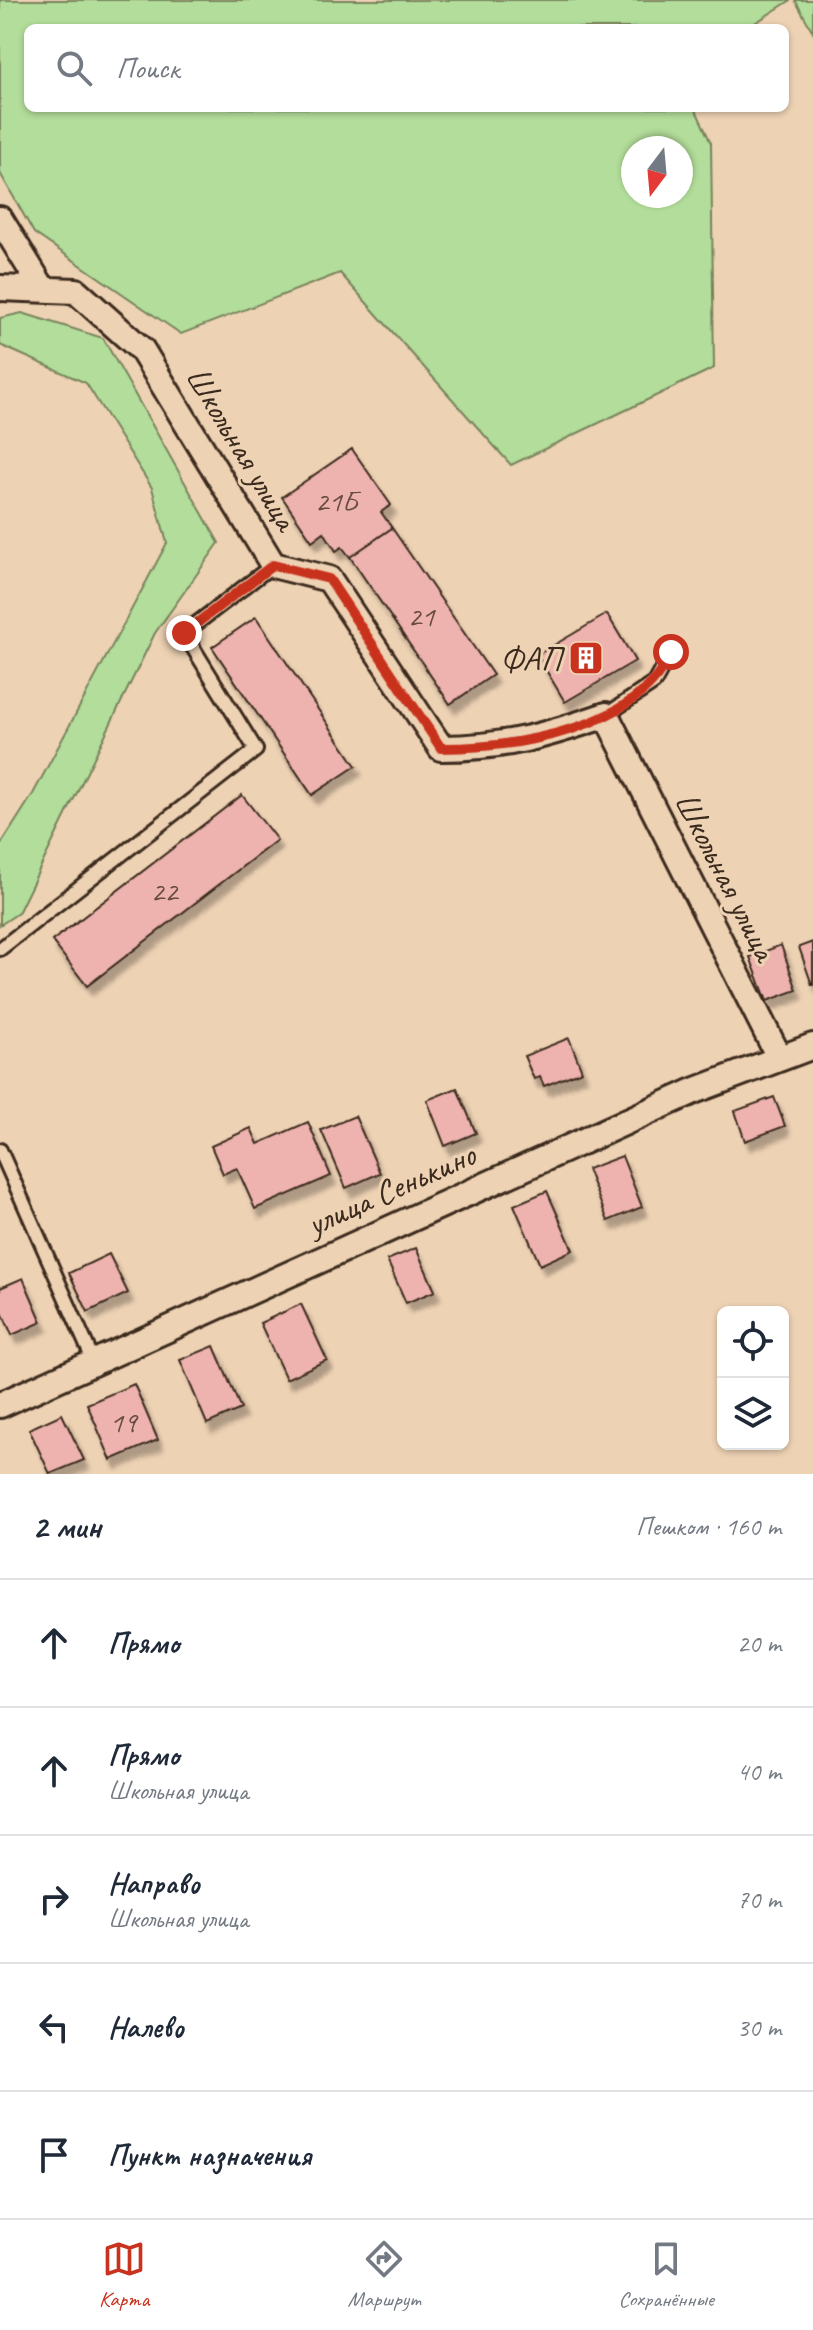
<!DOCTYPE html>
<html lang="ru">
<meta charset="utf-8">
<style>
:root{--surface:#fff;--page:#f6f6f7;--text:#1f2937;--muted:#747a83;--line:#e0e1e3;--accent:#c8321e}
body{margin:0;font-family:Caveat,sans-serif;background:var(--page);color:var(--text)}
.controls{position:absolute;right:24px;bottom:24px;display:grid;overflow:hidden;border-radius:12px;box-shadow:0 2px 6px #0004}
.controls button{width:72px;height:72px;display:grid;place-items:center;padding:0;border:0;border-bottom:2px solid var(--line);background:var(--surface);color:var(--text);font:40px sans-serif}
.compass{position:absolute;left:621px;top:136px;width:72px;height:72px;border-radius:50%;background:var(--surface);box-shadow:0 2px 6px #0004;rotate:196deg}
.stop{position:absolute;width:24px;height:24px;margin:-18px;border:6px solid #c8321e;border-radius:50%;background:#fff}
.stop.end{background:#c8321e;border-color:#fff;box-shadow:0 2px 8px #0008}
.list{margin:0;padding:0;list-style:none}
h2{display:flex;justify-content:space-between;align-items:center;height:104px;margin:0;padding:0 32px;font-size:34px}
h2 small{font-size:26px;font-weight:400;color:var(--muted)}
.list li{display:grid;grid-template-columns:52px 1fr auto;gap:24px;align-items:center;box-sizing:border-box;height:128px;padding:0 32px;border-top:2px solid var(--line)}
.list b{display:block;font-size:30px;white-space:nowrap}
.list p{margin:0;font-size:26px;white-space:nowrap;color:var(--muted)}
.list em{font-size:26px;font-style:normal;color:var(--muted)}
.icon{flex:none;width:44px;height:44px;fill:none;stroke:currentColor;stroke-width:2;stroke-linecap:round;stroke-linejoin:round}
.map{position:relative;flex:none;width:813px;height:1474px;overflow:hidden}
.search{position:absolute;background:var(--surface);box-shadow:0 2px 6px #0004;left:24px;right:24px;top:24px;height:88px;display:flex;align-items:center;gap:20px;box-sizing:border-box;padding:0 28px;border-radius:12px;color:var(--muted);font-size:30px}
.sheet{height:744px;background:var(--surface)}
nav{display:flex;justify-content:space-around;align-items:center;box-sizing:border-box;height:112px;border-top:2px solid var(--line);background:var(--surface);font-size:22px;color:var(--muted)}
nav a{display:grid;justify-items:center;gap:4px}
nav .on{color:var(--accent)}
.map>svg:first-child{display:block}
.green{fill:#b3dd9a;stroke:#77845c;stroke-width:2;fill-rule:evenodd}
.building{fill:#eeb3af;stroke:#3b2a1e;stroke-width:2;filter:url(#shadow)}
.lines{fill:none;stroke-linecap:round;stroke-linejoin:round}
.service-casing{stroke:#3b2a1e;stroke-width:18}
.minor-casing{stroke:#3b2a1e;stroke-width:30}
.service{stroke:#eed2b4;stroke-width:12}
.minor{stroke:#eed2b4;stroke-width:24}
.route{stroke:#c8321e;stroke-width:10}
.labels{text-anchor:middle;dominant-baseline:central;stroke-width:6;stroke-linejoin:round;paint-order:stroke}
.number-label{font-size:30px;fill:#684c42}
.street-label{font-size:34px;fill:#3b2a1e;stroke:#eed2b4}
.poi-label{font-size:34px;fill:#3b2a1e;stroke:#eed2b4;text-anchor:end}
</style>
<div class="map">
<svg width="813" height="1474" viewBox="0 0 813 1474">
<defs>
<filter id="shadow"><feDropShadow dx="5" dy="9" stdDeviation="2" flood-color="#0004"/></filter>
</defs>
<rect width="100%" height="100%" fill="#eed2b4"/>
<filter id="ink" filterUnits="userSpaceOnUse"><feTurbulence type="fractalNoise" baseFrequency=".0125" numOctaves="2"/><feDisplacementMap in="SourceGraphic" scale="16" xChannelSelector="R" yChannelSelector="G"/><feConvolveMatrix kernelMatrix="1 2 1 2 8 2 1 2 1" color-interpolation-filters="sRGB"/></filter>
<g filter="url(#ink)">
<path class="green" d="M0,0h791l-44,28h-719v80h667l16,35 3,225 -203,97 -171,-192 -159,61 -147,-101 -34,-60zM633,148h48v48h-48z
M795,0h18v32z
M22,313l81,25 116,205 -64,90 -137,280 -18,12v-79l33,-52 134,-251 -15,-55 -66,-105 -86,-38v-27z"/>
<path class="building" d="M352,449l39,56 -10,7 11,16 -42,29 -8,-10 -6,4 -12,-19 -12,9 -30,-44z
M392,528l101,147 -43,29 -100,-147z
M607,614l28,47 -70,41 -28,-47z
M256,617l100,149 -44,29 -100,-148z
M242,795l35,45 -190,146 -35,-45z
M813,942v43h-1l-13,-38z
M781,945l16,45 -30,11 -17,-44z
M569,1038l13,33 -38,15 -4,-9 -6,2 -10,-23z
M457,1088l19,45 -31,13 -18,-46z
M774,1097l11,29 -40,15 -10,-30z
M355,1116l25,57 -34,15 -25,-58z
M308,1122l23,54 -76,33 -18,-41 -14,6 -12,-28 40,-18 7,16z
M622,1156l20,51 -34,14 -21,-52z
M547,1191l26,59 -33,15 -26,-60z
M416,1248l19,43 -29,12 -19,-43z
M109,1254l19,39 -40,19 -19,-39z
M23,1278l19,44 -30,13 -12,-27v-20z
M301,1304l26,56 -41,19 -26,-56z
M214,1346l27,63 -34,15 -27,-64z
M134,1384l24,56 -47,20 -24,-56z
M62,1414l22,46 -34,14 -21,-45z"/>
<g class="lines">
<g class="service-casing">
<path id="service" d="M606,715l48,-32 17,-31
M0,949l256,-199 -72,-117 89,-68
M0,1150l94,212"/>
</g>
<g class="minor-casing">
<path id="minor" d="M0,219l43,70
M0,288l76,3 66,59 131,215 56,14 112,169c63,0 107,-13 165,-33l173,342
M0,1405l694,-314 119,-45"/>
</g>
<use href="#service" class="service"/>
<use href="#minor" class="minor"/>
</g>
</g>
<g class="lines" filter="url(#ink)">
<path class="route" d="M184,633l89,-68 56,14 112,169c74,0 199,-19 230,-96"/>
</g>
<defs>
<g id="building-square" transform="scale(1.8)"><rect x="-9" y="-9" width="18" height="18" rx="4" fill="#c8321e" stroke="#eed2b4"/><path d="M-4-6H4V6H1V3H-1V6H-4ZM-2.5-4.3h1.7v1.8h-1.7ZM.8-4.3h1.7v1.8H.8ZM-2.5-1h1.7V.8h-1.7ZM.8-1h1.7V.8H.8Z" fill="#fff"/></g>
</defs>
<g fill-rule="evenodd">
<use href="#building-square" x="586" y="658"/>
</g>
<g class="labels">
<g class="number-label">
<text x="336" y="501">21Б</text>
<text x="421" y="616">21</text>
<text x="164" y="891">22</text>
<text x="123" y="1422">19</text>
</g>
<g class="street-label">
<text transform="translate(242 448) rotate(59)">Школьная улица</text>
<text transform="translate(726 876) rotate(63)">Школьная улица</text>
<text transform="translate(391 1189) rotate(-24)">улица Сенькино</text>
</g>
<g class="poi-label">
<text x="560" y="658">ФАП</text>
</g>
</g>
</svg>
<div class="controls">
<button><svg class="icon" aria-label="locate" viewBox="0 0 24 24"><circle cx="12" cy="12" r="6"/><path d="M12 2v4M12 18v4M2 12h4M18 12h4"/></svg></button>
<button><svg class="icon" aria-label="layers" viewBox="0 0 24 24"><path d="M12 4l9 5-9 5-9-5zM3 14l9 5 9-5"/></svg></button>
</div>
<svg class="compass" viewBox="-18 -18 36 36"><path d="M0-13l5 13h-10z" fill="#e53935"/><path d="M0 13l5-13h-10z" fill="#747a83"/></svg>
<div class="stop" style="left:671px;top:652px"></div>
<div class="stop end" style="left:184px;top:633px"></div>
<div class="search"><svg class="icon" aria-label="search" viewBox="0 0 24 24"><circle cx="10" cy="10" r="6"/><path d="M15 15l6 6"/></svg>Поиск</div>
</div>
<section class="sheet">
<h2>2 мин<small>Пешком · 160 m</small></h2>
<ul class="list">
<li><svg class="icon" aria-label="ahead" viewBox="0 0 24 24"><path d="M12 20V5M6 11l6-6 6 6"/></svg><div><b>Прямо</b></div><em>20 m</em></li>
<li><svg class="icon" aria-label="ahead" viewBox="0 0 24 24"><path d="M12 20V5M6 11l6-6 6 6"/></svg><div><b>Прямо</b><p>Школьная улица</p></div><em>40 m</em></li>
<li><svg class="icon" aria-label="right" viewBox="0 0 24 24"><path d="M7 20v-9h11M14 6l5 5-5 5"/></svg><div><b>Направо</b><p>Школьная улица</p></div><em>70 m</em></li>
<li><svg class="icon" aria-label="left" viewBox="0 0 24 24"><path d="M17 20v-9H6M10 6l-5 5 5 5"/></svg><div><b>Налево</b></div><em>30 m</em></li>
<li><svg class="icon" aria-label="arrive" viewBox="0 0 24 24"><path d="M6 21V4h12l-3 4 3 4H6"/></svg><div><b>Пункт назначения</b></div></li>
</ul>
</section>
<nav>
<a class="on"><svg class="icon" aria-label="map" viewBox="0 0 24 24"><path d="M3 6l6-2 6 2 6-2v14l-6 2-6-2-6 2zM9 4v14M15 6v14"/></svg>Карта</a>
<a><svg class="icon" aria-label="directions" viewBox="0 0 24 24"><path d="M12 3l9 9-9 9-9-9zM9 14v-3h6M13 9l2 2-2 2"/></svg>Маршрут</a>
<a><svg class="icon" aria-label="saved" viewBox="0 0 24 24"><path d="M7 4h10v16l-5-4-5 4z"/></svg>Сохранённые</a>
</nav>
